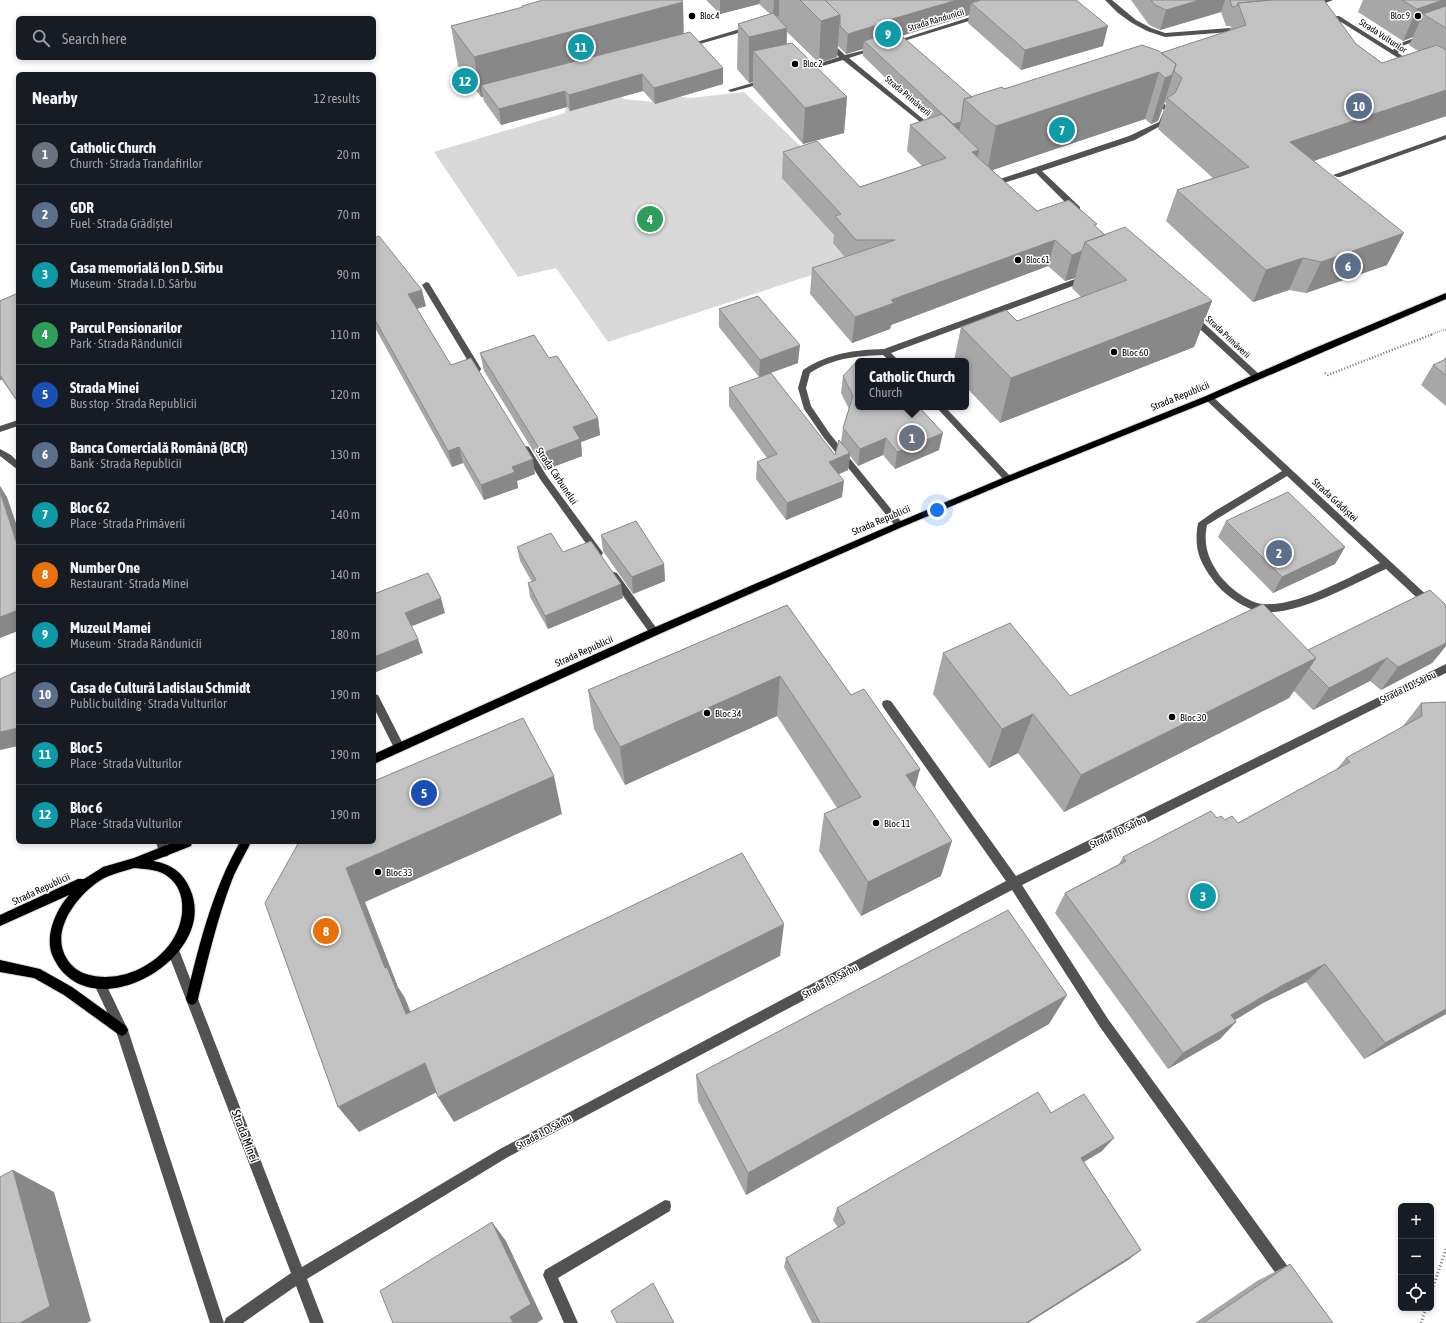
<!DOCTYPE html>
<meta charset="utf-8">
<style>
:root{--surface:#171b24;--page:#242831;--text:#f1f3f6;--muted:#9ea1a6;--line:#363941;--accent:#858687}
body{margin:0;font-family:"Asap Condensed",sans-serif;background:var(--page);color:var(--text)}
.controls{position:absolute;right:12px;bottom:12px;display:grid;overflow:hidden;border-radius:6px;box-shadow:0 2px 6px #0003}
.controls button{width:36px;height:36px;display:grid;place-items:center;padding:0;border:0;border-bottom:1px solid var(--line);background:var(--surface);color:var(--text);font:20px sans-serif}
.you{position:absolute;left:937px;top:510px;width:14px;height:14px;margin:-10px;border:3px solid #fff;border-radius:50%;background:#1a73e8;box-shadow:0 0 0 6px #1a73e833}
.badge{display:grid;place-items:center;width:26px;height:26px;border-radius:50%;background:var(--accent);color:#fff;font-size:13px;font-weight:700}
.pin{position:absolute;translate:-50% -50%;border:2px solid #fff;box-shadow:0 1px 4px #0006}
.popup{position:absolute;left:855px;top:358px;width:114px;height:52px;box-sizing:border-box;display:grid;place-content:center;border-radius:6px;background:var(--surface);filter:drop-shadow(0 1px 3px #0005);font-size:13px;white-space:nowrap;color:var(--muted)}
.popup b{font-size:15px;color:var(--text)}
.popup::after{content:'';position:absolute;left:50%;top:100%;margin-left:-8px;border:8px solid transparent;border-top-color:var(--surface)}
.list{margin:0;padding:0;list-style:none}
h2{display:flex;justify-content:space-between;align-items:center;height:52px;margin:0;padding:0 16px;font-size:17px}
h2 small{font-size:13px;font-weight:400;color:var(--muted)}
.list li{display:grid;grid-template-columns:26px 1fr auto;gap:12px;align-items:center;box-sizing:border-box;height:60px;padding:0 16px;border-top:1px solid var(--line)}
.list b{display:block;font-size:15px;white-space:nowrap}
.list p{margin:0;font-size:13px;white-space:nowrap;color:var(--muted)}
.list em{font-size:13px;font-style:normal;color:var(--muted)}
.icon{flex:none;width:22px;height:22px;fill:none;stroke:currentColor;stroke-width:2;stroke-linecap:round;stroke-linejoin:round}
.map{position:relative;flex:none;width:1446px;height:1323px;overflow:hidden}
.search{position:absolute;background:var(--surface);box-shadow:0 2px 6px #0003;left:16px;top:16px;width:360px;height:44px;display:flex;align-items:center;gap:10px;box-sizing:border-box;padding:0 14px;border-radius:6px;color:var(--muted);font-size:15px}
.panel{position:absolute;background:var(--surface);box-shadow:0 2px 6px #0003;left:16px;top:72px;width:360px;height:772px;border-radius:6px}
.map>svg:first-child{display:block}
.green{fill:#d9d9d9}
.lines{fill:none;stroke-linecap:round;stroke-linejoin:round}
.major-casing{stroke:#dbdbdb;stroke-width:2}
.path-far2{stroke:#747474;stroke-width:2;stroke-dasharray:0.5 1.5;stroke-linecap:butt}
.path-far1{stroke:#747474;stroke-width:2.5;stroke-dasharray:1 2;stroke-linecap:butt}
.path{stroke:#747474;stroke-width:3;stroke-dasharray:1 2.5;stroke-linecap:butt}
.minor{fill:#525252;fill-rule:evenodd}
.major{fill:#000;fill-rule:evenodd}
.wall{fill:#a7a7a7}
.shaded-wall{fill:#888}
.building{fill:#c2c2c2;stroke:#888}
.poi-dot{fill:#000;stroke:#fff;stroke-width:1.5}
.labels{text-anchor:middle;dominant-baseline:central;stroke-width:3;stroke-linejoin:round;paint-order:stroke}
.far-poi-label{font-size:9px;fill:#000;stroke:#fff;text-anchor:start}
.far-street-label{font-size:9px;fill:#000;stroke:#fff}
.poi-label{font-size:10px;fill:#000;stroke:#fff;text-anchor:start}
.street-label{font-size:10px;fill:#000;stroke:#fff}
.near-street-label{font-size:12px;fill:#000;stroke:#fff}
</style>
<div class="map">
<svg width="1446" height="1323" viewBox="0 0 1446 1323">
<rect width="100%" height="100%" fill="#fff"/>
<path class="green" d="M744,92l75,72 -31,13 66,84 -246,81 -52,-74 -38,9 -84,-125 131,-39 1,-5 52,-14 6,5 30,3 18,-6 18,2z"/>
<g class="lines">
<g class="major-casing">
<path id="major" d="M1446,293v6l-234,101 -201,81 -109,46 -245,108 -283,129v-10l277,-125 245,-106 109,-46 201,-81 97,-43z
M174,842h18l-1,4 -38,15c18,3 30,11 37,28 31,68 -99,143 -136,70 -11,-20 1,-48 15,-64l-69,31v-11l78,-36h6l19,-12 31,-9zM134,868c9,1 21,1 30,6 11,6 17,17 18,29 4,48 -53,85 -96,71 -7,-2 -15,-8 -19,-15 -17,-26 7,-59 28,-75 11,-9 26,-12 39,-16z
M240,842h11c-6,13 -14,25 -19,38 -15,39 -24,79 -34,119l-2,4 -4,2 -4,-2 -2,-4c13,-54 26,-108 54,-157z
M0,960l40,9 32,18 54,39 2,4 -2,4 -4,2 -4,-2 -54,-39 -30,-17 -34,-6z"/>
</g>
<path class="path-far2" d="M1430,335l16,-6"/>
<path class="path-far1" d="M1325,373l3,2 105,-41"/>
<path class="path" d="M1431,1293l15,-44
M1421,1323l5,-15"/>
<path class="minor" d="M1105,0h7l24,20 15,8 14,5 78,-6 3,2 -3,2 -78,6 -18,-6 -15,-8 -14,-10z
M1324,0h9l-15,6 -3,-2z
M980,14l3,2 -1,1 -88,27 -5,-1z
M1335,16h4l54,34 5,-6 46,-17 2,-1v4l-44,16 -4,7 15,10 1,1 -3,2 -70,-44 -16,2v-2l11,-3 -2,-2z
M750,26l3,2 -1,1 -66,19 -3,-2z
M827,42h4l14,13 32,-8v2l-28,9 85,70v2h-4l-87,-70 -37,11h-4v-2l37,-12 -12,-13z
M766,79l3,2 -1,1 -37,10 -3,-2z
M1154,95l17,15 -7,14 -29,16 -93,31 38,36v4h-6l-38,-38 -36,11 -13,-6 4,-2 9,3 129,-43 30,-14 5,-12 -13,-13z
M1446,135v4l-106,38h-3l-4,-2z
M1086,275l4,3 -1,2 -198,73 8,8h-9l-7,-6c-27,1 -50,3 -73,18l-4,15 5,18 19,28 74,91 -2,2h-6l-72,-89 -20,-29 -6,-21 5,-18c26,-17 51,-20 81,-21z
M426,282l3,1 51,84 1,2 -1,2h-6l-52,-86z
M1192,314l3,1 65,60 1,2 -1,2h-6l-65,-60 -1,-2z
M1209,395l3,1 234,217v10l-3,-1 -57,-53c-33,15 -86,46 -123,43 -18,-2 -40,-18 -50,-32 -15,-20 -19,-33 -15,-57l17,-12 67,-40 -76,-71 -1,-2zM1287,476l93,87c-32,14 -82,44 -117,41 -15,-1 -34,-17 -43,-28 -12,-17 -17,-31 -13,-51z
M936,407h9l66,70 1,2 -1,2h-6z
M18,420v6l-18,6v-6z
M526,446l3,1 17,28 55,75 2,3 -2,3h-6l-55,-77 -18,-30z
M0,449l11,6 7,7v8l-18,-14z
M614,572l3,1 40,56 2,3 -2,3h-6l-40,-56 -2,-3 2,-3z
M1446,664v9l-424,212 86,134 186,256 2,5 -2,5 -5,2 -5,-2 -184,-258 -88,-137 -504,267 -201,122 17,44h-14l-14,-37 -53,37h-19l2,-5 65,-45 -124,-323 2,-4 4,-2 4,2 2,4 123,317 198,-118 506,-268 -123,-174 -1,-3 1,-3 4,-1 4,1 125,175z
M374,694l4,1 25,49 1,3 -1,3 -4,1 -4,-1 -21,-42z
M156,842h10l4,10 -2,4 -4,1 -4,-1z
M100,978l4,2 24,50 96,293h-14l-94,-292 -22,-47 2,-4z
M665,1200l5,1 1,5 -1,5 -112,67 20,45h-14l-21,-48 2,-5z"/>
<use href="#major" class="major"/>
</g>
<path class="wall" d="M706,0h370l27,46 -82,24 -53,-47 1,-8 -68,21 70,61 190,-44 68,-22 2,-5h-5l-5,-14 -61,18 -11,-5 -18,-25h193l32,44 26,19 36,-12 -9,-6 4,-8 -10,4 -45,-29 5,-12h83v116l-132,45 73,104 -81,28 -17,-3 -36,12 -87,-81 11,-31 36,-12 -55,-49 8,-26 -1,-1 -7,19 -7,3 -6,-5 -153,51 45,41 59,16 9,8 107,66 -18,46 -194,76 -34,-36v-26h-12l7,-34 56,-6 64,-24 -9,-9 3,-10 -10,3 -17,-15 -157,59 -1,4 -38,14 -42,-49 2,-26 33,-11 -12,-14 1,-8 -52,-57 1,-26 77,35 62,-21 -15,-15 3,-26 18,-6 -65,-63v-7l-17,5 -8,-8 -1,11 -18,6 -32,-31v12l60,53 -3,36 -41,11 -50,-57v-5l-4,1 -12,-14 1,-45 32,-10 -11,-10 -39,10z
M522,6l162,27 39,51 -68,20 -12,-13 -73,20 -3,-4 -66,18 -17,-24 -1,-4h-2l-23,-31 -7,-40 71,-18z
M374,238l52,68 -9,3 34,56 84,109 -18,7 1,7 -34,12 -21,-37 -11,4 -78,-141z
M18,293v110l-16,-23h-2v-79z
M719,309l79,54 -39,14 -40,-50z
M480,353l69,5 49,60 2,17 -19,7 1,14 -37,14 -61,-99z
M1446,356v50l-25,-21 12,-20 11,-5z
M843,376l96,74 -44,19 -12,-14 -25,11 -8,-10 -2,14 -9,4 3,23 -56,23 -30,-41 1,-17 10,-4 -38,-52v-18l106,67 6,-13 2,-14 6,-19 -8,-16z
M1226,521l119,26 -10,17 -62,29 -55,-56z
M601,535l63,29 1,17 -32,13 -30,-43z
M517,547l46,5 60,46 -75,31 -18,-32 -2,-14 4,-1 -12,-21z
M787,605l64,90 69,74 -5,19 26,88 -80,40 -42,-65 5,-37 13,-6 -60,-92 -152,69 -31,-56 -6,-39z
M1446,609v37l-14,17 -51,27 -11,-9 -57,29 -19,-19 -5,7 -225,114 -46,-59 -29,15 -56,-74 10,-41 127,43 238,-46z
M1446,702v312l-82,45 -58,-77 -43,21 -28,17 1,2 -16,17 -52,30 -113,-156 10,-20 54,-29 4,-7 94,-39 21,5 98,-53 10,-12 57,-31v-1l18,-23z
M1049,1024l-303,171 -48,-94 -2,-26z
M1102,1151l-18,11 57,88 -13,10 -100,63h-216l-28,-56 2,-9 52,-30 -5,-8 4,-12z
M1290,1264l43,59h-138l62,-42z"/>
<path class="shaded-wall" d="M720,0h40l-1,4 -39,10z
M774,0h5v16l-6,1z
M957,0h63l-49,3 -2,12 -81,25 -24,1 -1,8 -17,5 2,-20 41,-14z
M1200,0h25l-4,12 -61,18 6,-20z
M1443,0h3v25l-23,-11 -10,23 -10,4 14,-32z
M683,2l1,40 -203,43 2,12h-2l-7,-40z
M840,15l-3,42 -18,6 2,-42z
M1108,26l-5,20 -82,24 4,-20z
M787,28l-2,45 -32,-22v31l-4,1v-46z
M1176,64l-14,46 -4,11 -7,3 14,-46z
M723,68v16l-68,20 -1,-16z
M1159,72l-14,47 -158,53 9,-46z
M642,74l1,17 -73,20 -1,-16z
M1446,90v26l-168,57 12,-31z
M565,91l2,16 -66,18 -2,-16z
M847,97l-3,36 -41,11 2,-36z
M961,122l-3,15 -5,-13z
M979,150l-5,26 -2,-24z
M1404,233l-17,32 -81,28 15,-31z
M1055,240l-7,26 -157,59 -1,4 -38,14 3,-26 36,-17z
M1082,251l-7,27 -10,3 7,-26z
M1303,258l-14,32 -36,12 13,-32z
M422,290l4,16 -14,4 -4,-16z
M1212,301l-18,46 -194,76 11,-45z
M800,345l-2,18 -39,14 1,-17z
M0,376l2,4h-2z
M598,418l2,17 -19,7 1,14 -37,14 -3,-17 31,-26z
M943,433l-4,17 -44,19 2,-17z
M886,438l-3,17 -25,11 2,-17z
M459,447l4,16 -11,4 -4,-16z
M850,453l-2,17 -20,9 1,-17z
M533,459l2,15 -18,7 1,7 -34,12 -3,-15 31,-18z
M844,481l-2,16 -56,23 1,-17z
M0,486l7,11 11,32v18l-18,-55z
M1345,547l-10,17 -62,29 9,-16z
M664,564l1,17 -32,13 -1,-17z
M621,584l2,14 -75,31 -3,-13z
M441,598l4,15 -35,14 -5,-14z
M18,610v21l-18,7v-21z
M418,639l5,14 -49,20v-16z
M1446,643v3l-14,17 -51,27 17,-23z
M1316,658l-27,40 -225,114 17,-37z
M1387,658l-17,23 -57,29 16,-22z
M780,676l-3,40 -152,69 -5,-38z
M1033,714l-15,39 -29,15 13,-39z
M18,728v18l-18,4v-18z
M920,769l-10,37 -4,-31z
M554,776l8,38 -197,88 33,85 7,11 18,45 -17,-29 -21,-46 -39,-100z
M952,841l-11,35 -80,40 7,-34z
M784,924l-4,32 -326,166 -16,-25z
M1325,964l-19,18 -43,21 -48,29 16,-17 50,-29z
M1067,995l-18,29 -303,171 2,-22z
M1446,1009v5l-82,45 21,-16z
M1236,1022l-16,17 -52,30 15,-16z
M425,1063l16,27 -82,42 -21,-25z
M1114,1138l-12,13 -32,19 11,-12z
M13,1170l41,22 37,129 -4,2h-67z
M492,1222l14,19 37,78 -6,4h-24l-3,-6z
M1141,1250l-13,10 -100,63h-2z"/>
<path class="building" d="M543,0h139l1,2 -209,55 -23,-31 72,-19 -1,-1z
M800,0h25l15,15 -19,6z
M825,0h132l-68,20 1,1 -42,13 -8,-8v-11z
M981,0h95l32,26 -83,24 -54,-47z
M1151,0h49l-34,10 -11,-5z
M1230,0h41l-33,3 -1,3 -5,1z
M1271,0h53l32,44 26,19 55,-18 9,5v40l-156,52 114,91 -83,29 -18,-4 -37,12 -89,-80 72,-23 -82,-69 8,-5 7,-15 -8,-7 2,-7 -15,-11 85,-28 -8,-22z
M1402,0h41l-26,9z
M1446,6v22l-23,-14z
M773,13l14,15 -38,9 -11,-13z
M896,31l76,66 -8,2 -3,23 -8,2 -89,-83z
M690,32l33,36 -69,20 -12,-14 -73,21 -4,-4 -66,18 -18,-24z
M792,43l55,54 -42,11 -52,-57z
M1142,45l17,6 17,13 -4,11 -7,3 -6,-6 -163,54 -5,-3 -27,-24 38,-12 2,2z
M942,114l37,36 -7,2 65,59 32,-11 28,24 -3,1 11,10 -20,7 -3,9 -10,4 -17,-15 -164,60 3,3 -39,14 -43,-49 83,-28h-39l-21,-24 6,-2 -58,-62 34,-11 43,46 86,-29 -36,-33z
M1125,227l87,74 -201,77 -50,-51 45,-17 11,11 110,-41 -42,-38z
M379,236l43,54 -14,4 43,71 20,-7 62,101 -21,8 3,5 -34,13 -22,-38 -11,4 -74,-133v-80z
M18,293v105l-2,1 -16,-24v-74z
M758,296l42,49 -40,15 -41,-51z
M534,335l15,23 8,-2 41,62 -25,9 7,12 -38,14 -62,-100z
M859,359l4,2h-5v46h61l24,26 -46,19 -11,-14 -26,11 -17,-21 10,-32 -10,-20z
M1446,359v16l-13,-10z
M771,373l64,82 4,-15 11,13 -21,9 15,19 -57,22 -30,-41 20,-8 -48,-66z
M0,492l18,55v63l-18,7z
M1288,492l57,55 -63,30 -56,-56z
M636,521l28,43 -32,13 -31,-42z
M551,533l12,19 28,-11 30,43 -76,32 -17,-33 8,-3 -19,-33z
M428,573l13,25 -36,15 13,26 -44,18v-63z
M1430,590l15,14 1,5v34l-48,24 -11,-9 -58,30 -20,-20 7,-10 -8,-8z
M1263,604l53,54 -235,117 -48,-61 -31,15 -59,-76 67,-30 60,73z
M787,605l64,90 13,-6 56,80 -14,6 46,66 -84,41 -44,-68 37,-17 -81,-121 -160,71 -32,-57z
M18,671v57l-18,4v-53z
M1446,702v307l-61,34 -60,-79 -44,22 -50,29 5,7 -53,31 -118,-160 61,-32 -3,-4 88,-46 6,7 4,-2 4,4 7,-4 6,7 112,-61 -4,-4 76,-42 -1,-13z
M523,718l31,58 -208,92 39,100 2,-1 19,47 336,-161 42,71 -346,173 -13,-34 -87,44 -73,-204 34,-61h75v-61z
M1008,910l59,85 -319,178 -52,-98z
M1038,1092l13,21 33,-19 30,44 -33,20 60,92 -115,73h-206l-34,-65 59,-35 -8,-15z
M13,1170l37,136 -30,17h-20v-146z
M492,1222l39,82 -21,13 3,6h-120l-13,-32z
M1290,1264l43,59h-130z
M653,1283l21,40h-57l-6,-12z"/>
<g class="poi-dot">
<circle cx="692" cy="16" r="4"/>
<circle cx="1418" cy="16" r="4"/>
<circle cx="795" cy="64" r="4"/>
<circle cx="1018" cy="260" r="4"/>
<circle cx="1114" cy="352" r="4"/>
<circle cx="707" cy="713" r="4"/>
<circle cx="1172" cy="717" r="4"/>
<circle cx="876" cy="823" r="4"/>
<circle cx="378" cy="872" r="4"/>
</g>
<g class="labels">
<g class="far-poi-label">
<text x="700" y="16">Bloc 4</text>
<text x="1410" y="16" text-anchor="end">Bloc 9</text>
<text x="803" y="64">Bloc 2</text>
<text x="1026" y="260">Bloc 61</text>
</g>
<g class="far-street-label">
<text transform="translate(936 20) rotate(-17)">Strada Rândunicii</text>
<text transform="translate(1383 36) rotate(33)">Strada Vulturilor</text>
<text transform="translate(908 96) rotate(40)">Strada Primăverii</text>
<text transform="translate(1228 337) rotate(43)">Strada Primăverii</text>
</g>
<g class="poi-label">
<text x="1122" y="352">Bloc 60</text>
<text x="715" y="713">Bloc 34</text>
<text x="1180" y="717">Bloc 30</text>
<text x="884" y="823">Bloc 11</text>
<text x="386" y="872">Bloc 33</text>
</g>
<g class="street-label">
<text transform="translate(1180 396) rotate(-22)">Strada Republicii</text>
<text transform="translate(557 476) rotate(56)">Strada Cărbunelui</text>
<text transform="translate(1335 500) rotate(43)">Strada Grădiștei</text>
<text transform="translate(881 520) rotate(-23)">Strada Republicii</text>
<text transform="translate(584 651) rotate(-24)">Strada Republicii</text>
<text transform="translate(1408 687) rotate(-26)">Strada I. D. Sârbu</text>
<text transform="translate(1118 832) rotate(-26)">Strada I. D. Sârbu</text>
<text transform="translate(41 889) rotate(-25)">Strada Republicii</text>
<text transform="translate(830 981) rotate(-28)">Strada I. D. Sârbu</text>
<text transform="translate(544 1132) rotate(-28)">Strada I. D. Sârbu</text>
</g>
<g class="near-street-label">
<text transform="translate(245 1136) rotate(69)">Strada Minei</text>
</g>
</g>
</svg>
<div class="controls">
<button>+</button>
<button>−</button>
<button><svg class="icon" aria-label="locate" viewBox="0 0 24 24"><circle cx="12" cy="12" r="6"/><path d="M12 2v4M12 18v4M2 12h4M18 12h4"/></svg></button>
</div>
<div class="you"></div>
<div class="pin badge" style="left:912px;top:438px;background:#6b7280">1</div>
<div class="popup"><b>Catholic Church</b>Church</div>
<div class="pin badge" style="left:1279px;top:553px;background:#5c6f8a">2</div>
<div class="pin badge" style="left:1203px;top:896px;background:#0f9aa8">3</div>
<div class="pin badge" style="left:650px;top:219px;background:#2e9e5b">4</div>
<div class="pin badge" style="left:424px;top:793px;background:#1a4fb4">5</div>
<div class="pin badge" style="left:1348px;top:266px;background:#5c6f8a">6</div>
<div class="pin badge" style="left:1062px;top:130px;background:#0f9aa8">7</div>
<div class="pin badge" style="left:326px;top:931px;background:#e8710a">8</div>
<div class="pin badge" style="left:888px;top:34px;background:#0f9aa8">9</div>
<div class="pin badge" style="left:1359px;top:106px;background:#5c6f8a">10</div>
<div class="pin badge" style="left:581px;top:47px;background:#0f9aa8">11</div>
<div class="pin badge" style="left:465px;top:81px;background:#0f9aa8">12</div>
<div class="search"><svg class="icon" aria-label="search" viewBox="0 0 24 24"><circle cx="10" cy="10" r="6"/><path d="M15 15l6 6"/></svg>Search here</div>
<section class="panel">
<h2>Nearby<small>12 results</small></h2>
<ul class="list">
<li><span class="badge" style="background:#6b7280">1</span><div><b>Catholic Church</b><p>Church · Strada Trandafirilor</p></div><em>20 m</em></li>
<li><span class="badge" style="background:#5c6f8a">2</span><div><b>GDR</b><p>Fuel · Strada Grădiștei</p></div><em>70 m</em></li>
<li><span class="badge" style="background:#0f9aa8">3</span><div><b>Casa memorială Ion D. Sîrbu</b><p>Museum · Strada I. D. Sârbu</p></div><em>90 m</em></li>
<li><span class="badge" style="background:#2e9e5b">4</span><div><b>Parcul Pensionarilor</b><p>Park · Strada Rândunicii</p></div><em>110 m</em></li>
<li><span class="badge" style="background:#1a4fb4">5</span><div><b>Strada Minei</b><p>Bus stop · Strada Republicii</p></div><em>120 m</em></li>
<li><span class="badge" style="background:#5c6f8a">6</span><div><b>Banca Comercială Română (BCR)</b><p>Bank · Strada Republicii</p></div><em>130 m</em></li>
<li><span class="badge" style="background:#0f9aa8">7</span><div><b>Bloc 62</b><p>Place · Strada Primăverii</p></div><em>140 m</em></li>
<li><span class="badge" style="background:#e8710a">8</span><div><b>Number One</b><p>Restaurant · Strada Minei</p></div><em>140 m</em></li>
<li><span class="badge" style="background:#0f9aa8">9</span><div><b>Muzeul Mamei</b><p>Museum · Strada Rândunicii</p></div><em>180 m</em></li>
<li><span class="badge" style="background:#5c6f8a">10</span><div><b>Casa de Cultură Ladislau Schmidt</b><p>Public building · Strada Vulturilor</p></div><em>190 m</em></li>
<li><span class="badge" style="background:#0f9aa8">11</span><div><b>Bloc 5</b><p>Place · Strada Vulturilor</p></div><em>190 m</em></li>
<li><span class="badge" style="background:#0f9aa8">12</span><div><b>Bloc 6</b><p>Place · Strada Vulturilor</p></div><em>190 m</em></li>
</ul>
</section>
</div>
